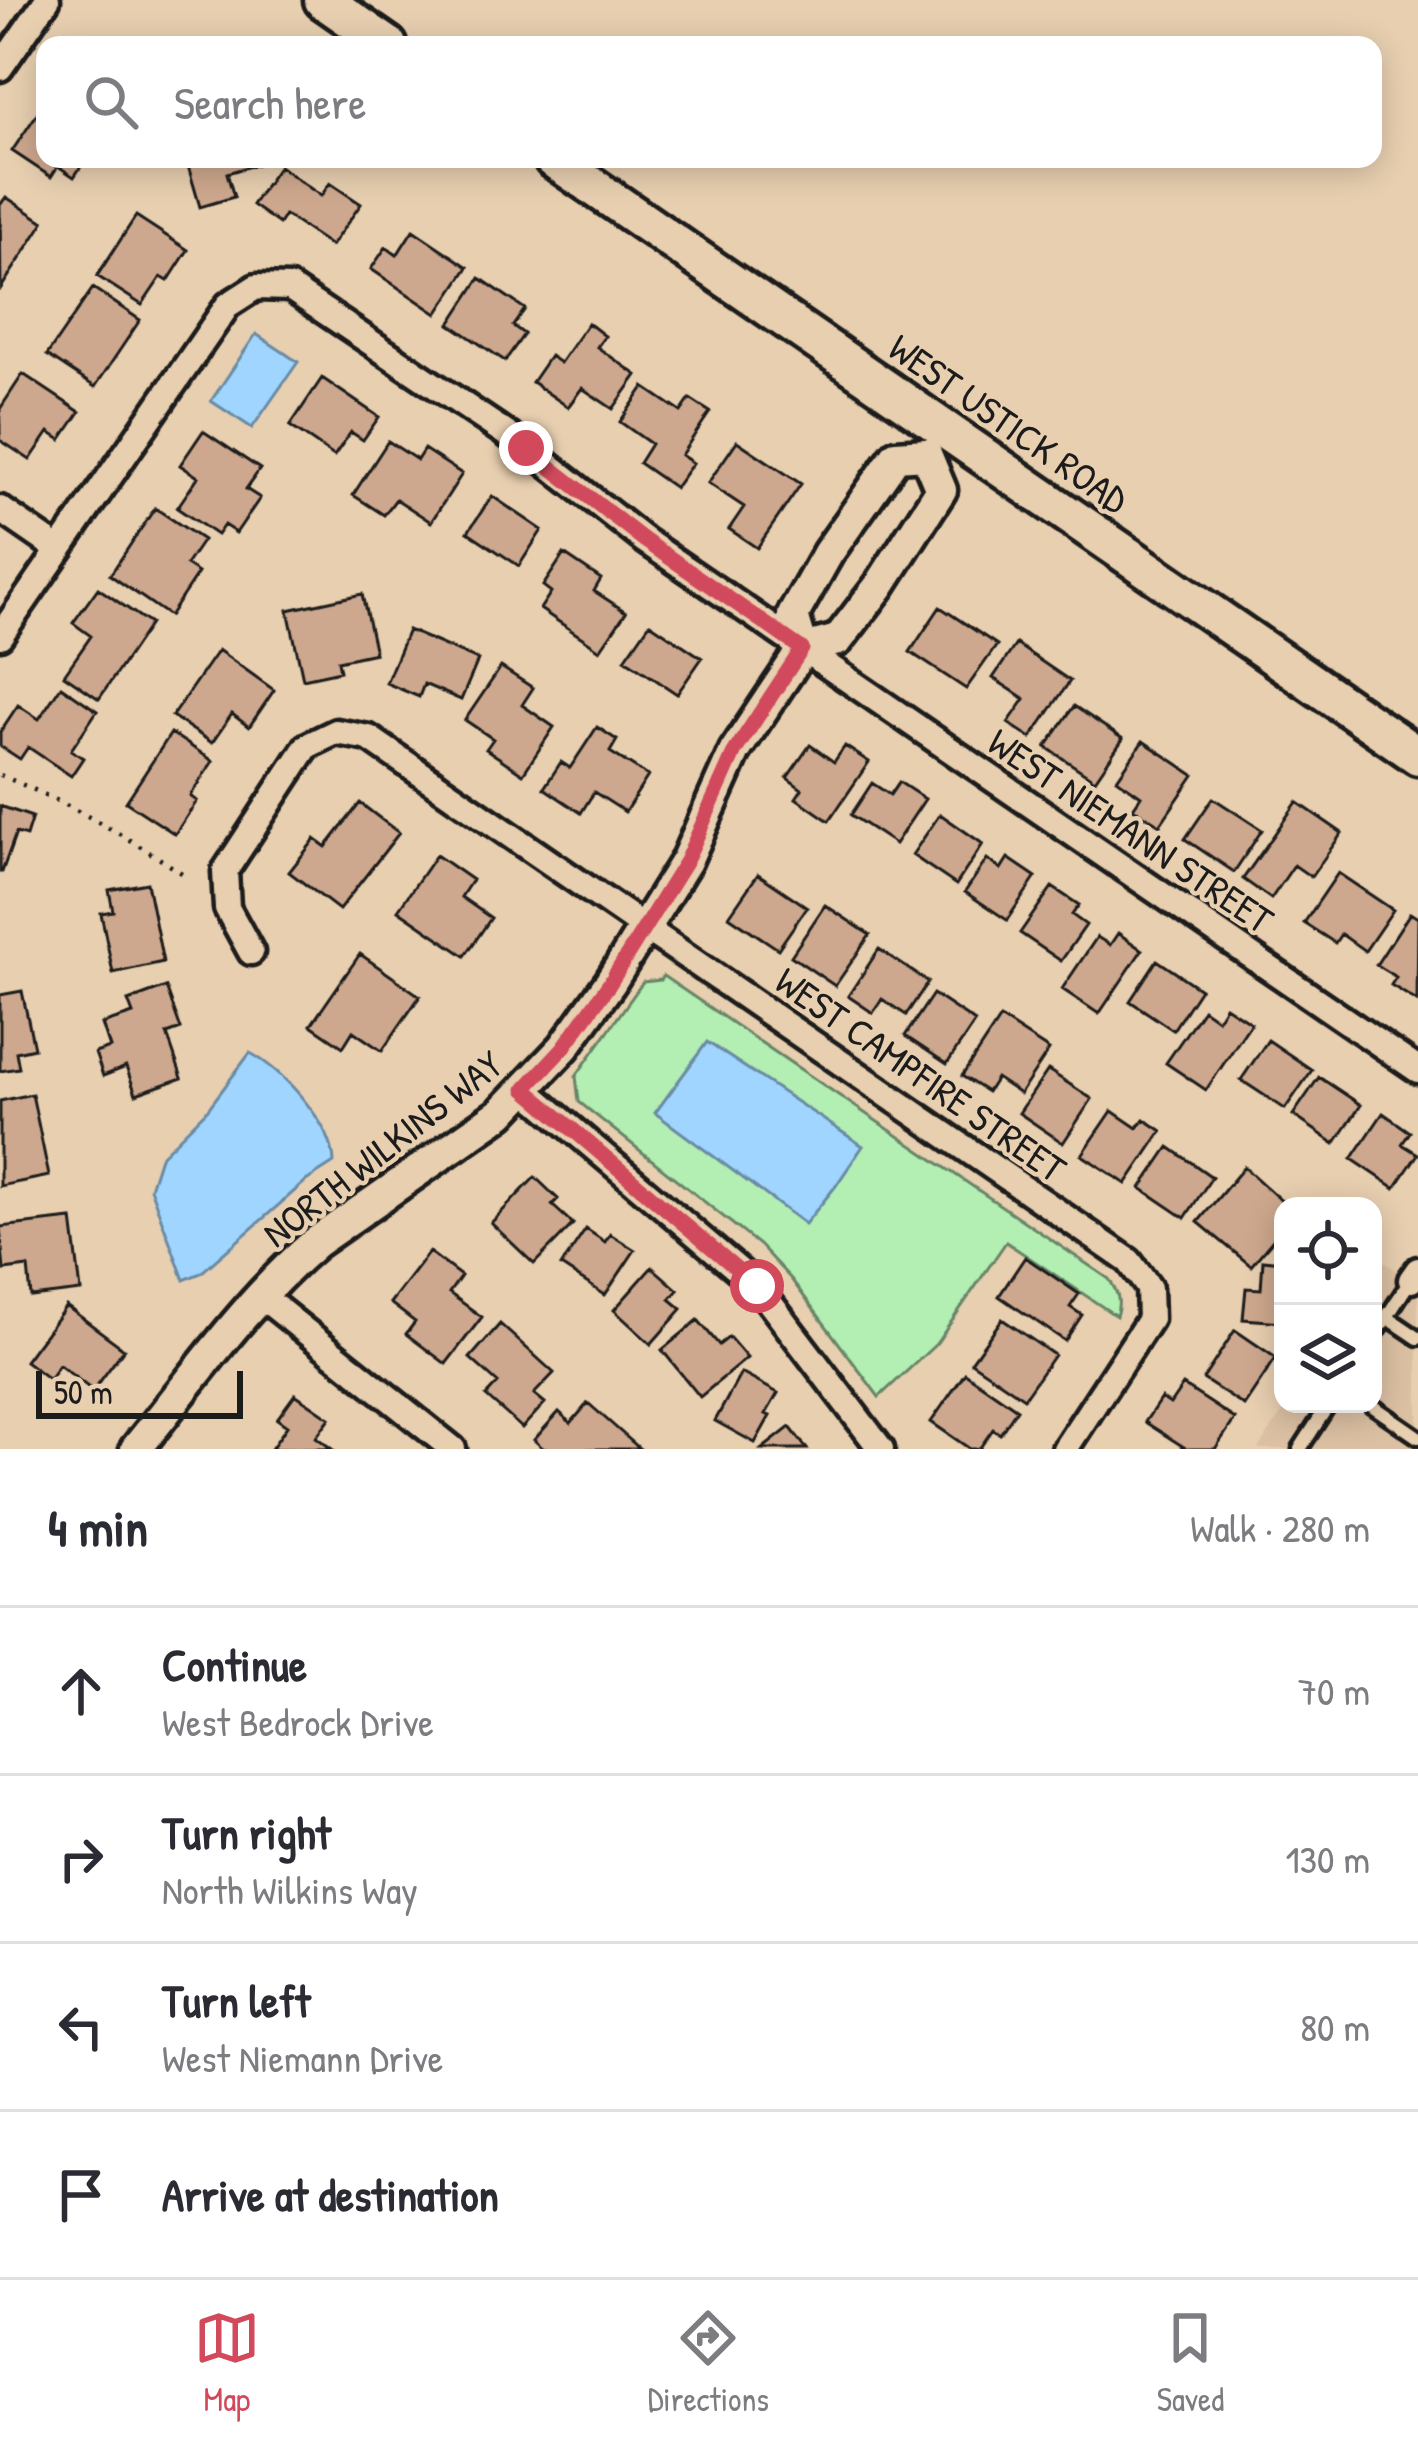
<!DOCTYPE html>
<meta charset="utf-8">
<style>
:root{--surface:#fff;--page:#f7f7f7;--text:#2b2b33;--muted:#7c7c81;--line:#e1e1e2;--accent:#d1495b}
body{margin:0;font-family:"Patrick Hand",sans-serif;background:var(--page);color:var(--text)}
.controls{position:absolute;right:36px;bottom:36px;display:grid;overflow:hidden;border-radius:24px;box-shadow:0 6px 30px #0003}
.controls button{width:108px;height:108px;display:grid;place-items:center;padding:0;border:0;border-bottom:3px solid var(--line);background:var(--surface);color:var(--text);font:60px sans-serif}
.scale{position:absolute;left:36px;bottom:30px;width:207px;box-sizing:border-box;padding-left:12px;border:6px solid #1c1c1c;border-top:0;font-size:33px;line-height:42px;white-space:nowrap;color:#1c1c1c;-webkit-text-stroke:9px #e8cfb0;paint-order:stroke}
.stop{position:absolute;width:36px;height:36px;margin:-27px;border:9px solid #d1495b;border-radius:50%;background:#fff}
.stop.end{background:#d1495b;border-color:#fff;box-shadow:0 3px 12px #0008}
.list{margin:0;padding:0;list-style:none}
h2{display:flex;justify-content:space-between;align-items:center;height:156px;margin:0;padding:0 48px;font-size:51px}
h2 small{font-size:39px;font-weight:400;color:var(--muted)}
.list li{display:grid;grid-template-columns:78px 1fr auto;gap:36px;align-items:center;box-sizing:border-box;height:168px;padding:0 48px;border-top:3px solid var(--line)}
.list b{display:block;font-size:45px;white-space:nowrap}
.list p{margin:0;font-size:39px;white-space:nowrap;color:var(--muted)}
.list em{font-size:39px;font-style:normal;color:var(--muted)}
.icon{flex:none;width:66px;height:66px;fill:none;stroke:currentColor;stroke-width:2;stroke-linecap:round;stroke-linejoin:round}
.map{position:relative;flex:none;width:1418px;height:1449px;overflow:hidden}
.search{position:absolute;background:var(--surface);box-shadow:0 6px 30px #0003;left:36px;right:36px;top:36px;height:132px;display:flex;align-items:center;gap:30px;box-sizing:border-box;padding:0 42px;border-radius:24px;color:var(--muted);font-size:45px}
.sheet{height:828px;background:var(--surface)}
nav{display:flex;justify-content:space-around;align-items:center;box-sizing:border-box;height:168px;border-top:3px solid var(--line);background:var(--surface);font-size:33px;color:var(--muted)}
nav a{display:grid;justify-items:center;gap:6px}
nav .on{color:var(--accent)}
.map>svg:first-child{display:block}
.built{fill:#dcc0a3}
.green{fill:#b3eeb3;stroke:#688568;stroke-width:3}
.water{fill:#9fd5fe;stroke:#6b8ba4;stroke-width:3}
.building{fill:#cea88e;stroke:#1c1c1c;stroke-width:3}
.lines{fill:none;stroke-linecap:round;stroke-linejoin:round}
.service-casing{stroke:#1c1c1c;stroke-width:21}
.minor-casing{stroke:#1c1c1c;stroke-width:33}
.tertiary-casing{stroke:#1c1c1c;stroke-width:39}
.secondary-casing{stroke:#1c1c1c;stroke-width:45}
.path{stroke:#1c1c1c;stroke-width:4.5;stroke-dasharray:3 9;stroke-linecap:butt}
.service{stroke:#e8cfb0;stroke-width:12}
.minor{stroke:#e8cfb0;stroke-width:24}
.tertiary{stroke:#e8cfb0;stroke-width:30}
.secondary{stroke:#e8cfb0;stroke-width:36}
.route{stroke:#d1495b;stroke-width:15}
.labels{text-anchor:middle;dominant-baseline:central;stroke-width:9;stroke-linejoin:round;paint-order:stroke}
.street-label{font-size:39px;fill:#1c1c1c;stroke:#e8cfb0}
</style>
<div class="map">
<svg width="1418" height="1449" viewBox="0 0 1418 1449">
<rect width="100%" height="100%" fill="#e8cfb0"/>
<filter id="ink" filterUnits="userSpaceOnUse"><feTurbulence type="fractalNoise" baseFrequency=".00833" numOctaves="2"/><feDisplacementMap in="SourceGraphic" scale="24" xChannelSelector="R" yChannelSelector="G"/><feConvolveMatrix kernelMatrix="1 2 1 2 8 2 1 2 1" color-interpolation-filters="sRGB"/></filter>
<g filter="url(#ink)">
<path class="built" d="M1384,1262l34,23v164h-160l30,-45h85v-126z"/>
<path class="green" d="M663,976l446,303c9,14 12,22 7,37l-110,-74 -70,102 -57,53 -88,-118 -32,-34 -180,-143 -3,-26 67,-94 17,-2z"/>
<path class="water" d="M256,334l42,28 -46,66 -41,-27z
M707,1042l156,104 -28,41 -30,37 -150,-111z
M250,1053c32,16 84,73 84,110l-28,18 -105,92 -17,7 -34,-92 10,-31 48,-48z"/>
<path class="building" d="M37,114l8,5v40h41l-12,18 -16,-11 -7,11 -39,-26z
M186,159h82v2l-41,12 7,24 -34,10z
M279,166l42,30 9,-13 31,21 -30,42 -46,-31 -6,9 -27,-19z
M6,197l38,25 -43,66 -1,-83z
M136,216l52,34 -20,31 -7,-4 -19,28 -45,-29z
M413,230l55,37 -31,47 -66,-45 15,-22 11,8z
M480,278l45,31 -12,17 11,8 -19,27 -55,-37z
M93,288l47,32 -45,67 -48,-32z
M588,323l17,13 -8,11 40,28 -24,34 -31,-21 -14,19 -36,-25 18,-26 10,7z
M23,374l57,38 -19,28 -12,-8 -19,28 -30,-20v-31z
M322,378l57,39 -16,23 -12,-8 -17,24 -44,-30z
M644,387l37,25 9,-13 20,13 -29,43 12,8 -18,25 -36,-25 12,-19 -31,-22z
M203,431l57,38 -14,20 14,9 -24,35 -12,-8 -7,10 -40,-27 21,-31 -18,-12z
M388,441l29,19 7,-11 38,25 -31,48 -35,-23 -12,16 -31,-20z
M737,441l64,43 -44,64 -28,-19 15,-22 -36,-24z
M492,496l50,34 -23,36 -51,-34z
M155,508l48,32 -17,25 12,8 -29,43 -59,-41z
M564,554l37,25 -7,12 32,21 -26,38 -60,-41 11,-17 -8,-6z
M98,588l52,36 -51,75 -35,-24 27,-39 -18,-13z
M362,594l13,59 -37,8 2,10 -37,8 -15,-69z
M940,607l57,38 -31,44 -56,-37z
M650,623l52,35 -25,36 -52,-35z
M408,630l70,30 -17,40 -37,-16 -5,13 -33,-14z
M1016,644l54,37 -39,57 -23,-15 17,-24 -32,-21z
M218,650l56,40 -25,37 -17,-13 -20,29 -40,-27z
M501,667l32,21 -11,17 32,22 -31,47 -37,-25 7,-10 -28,-19z
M61,686l36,25 -26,39 12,8 -12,18 -43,-29 -8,12 -20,-13v-14l18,-27 21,14z
M1074,706l49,33 -28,41 -49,-33z
M597,727l20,13 -7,12 38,24 -23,36 -31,-20 -13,21 -37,-25 17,-26 9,6z
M171,733l42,28 -23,35 7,5 -22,33 -49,-32z
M1143,741l51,34 -34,50 -27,-17 8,-12 -24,-17z
M810,745l24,17 11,-16 24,16 -40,59 -33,-23 6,-9 -15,-11z
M899,782l26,17 -30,45 -44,-29 21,-32 18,12z
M1213,798l49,32 -28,42 -49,-33z
M1297,802l45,31 -31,44 -17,-12 -23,34 -28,-20z
M360,803l39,30 -60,77 -50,-38 26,-33 11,8z
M0,806l32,11 -6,19 -10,-3 -14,39h-2z
M940,814l43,30 -27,41 -44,-30z
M436,855l36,25 -11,17 30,21 -26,38 -67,-46z
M1008,858l28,19 -29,43 -42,-28 22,-33 14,10z
M1338,873l55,37 -28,41 -24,-17 -6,9 -31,-20z
M758,874l49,33 -29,42 -49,-33z
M147,883l16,79 -50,11 -12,-60 12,-2 -4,-21z
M1052,887l27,18 -7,10 14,10 -25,36 -41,-28z
M825,905l45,30 -35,51 -44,-30z
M1410,913l8,5 -1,83 -26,-16 5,-8 -20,-12z
M1118,933l24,17 -43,64 -37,-25 35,-52 13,8z
M879,949l49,33 -22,33 -24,-16 -9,14 -25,-17z
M360,954l60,42 -38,55 -29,-20 -10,16 -32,-22z
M1157,960l43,29 -27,41 -43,-29z
M166,987l15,42 -14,5 15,44 -46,16 -10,-27 -23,9 -8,-23 15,-5 -8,-24 31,-10 -5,-13z
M22,991l12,57 -18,4 3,16 -19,3v-76z
M933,994l42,28 -28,42 -42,-28z
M1225,1006l26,17 -45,67 -40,-27 37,-54 14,10z
M1000,1018l49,32 -29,44 -24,-16 -9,14 -25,-16z
M1268,1040l44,30 -27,39 -44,-29z
M1048,1070l44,29 -29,44 -44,-30z
M1319,1077l42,28 -26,39 -42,-29z
M32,1094l17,82 -49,10v-85z
M1112,1111l25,17 7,-9 18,12 -36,53 -44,-29z
M1383,1113l27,19 -8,12 16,10 -23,34 -43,-29z
M1169,1147l43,30 -27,41 -44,-30z
M1244,1167l43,39h-4v22l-32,38 -53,-44z
M535,1177l23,22 -6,6 21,19 -39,40 -43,-41z
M72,1219l9,72 -50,6 -3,-30 -24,3 -4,-43z
M586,1229l19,13 5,-8 25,16 -30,45 -44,-29z
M429,1252l32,24 -12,17 33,24 -36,47 -40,-30 9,-12 -25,-19z
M1025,1257l54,37 -9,13 12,8 -17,26 -66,-45z
M1263,1260l20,2v60l-40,-3 3,-31 15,1z
M652,1267l26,23 -8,9 12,10 -31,35 -37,-34z
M66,1306l58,43 -31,42 -34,-26 -10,14 -24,-18z
M1002,1319l52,36 -30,43 -53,-36z
M698,1320l21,25 10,-8 18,21 -47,39 -38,-47z
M500,1324l54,49 -20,21 11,9 -23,25 -36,-32 12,-13 -28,-25z
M1235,1330l41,28 -32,48 -41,-27z
M741,1373l37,20 -12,21 4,2 -15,27 -40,-22z
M965,1373l52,36 -17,25 -7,-5 -14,20h-9l-39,-27z
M1183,1385l52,34 -20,30h-28l-42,-27 16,-24 9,6z
M295,1394l35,24 -14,19 16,12h-61l16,-23 -10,-7z
M588,1403l52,46h-96l-10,-9 25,-28 12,11z
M790,1427l17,22h-45z"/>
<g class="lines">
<g class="service-casing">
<path id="service" d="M1387,1317l31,21
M1373,1338l37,-57
M1370,1404l48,33
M1300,1449l29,-45"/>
</g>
<g class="minor-casing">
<path id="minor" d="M0,68l47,-68
M0,509l58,40
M0,636l228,-331 28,-18 34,1 236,159 118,93 774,530
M251,952l-24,-44 -2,-37 82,-125 29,-14 33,6 760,523 20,27 1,31 -85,130
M525,1089l232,197 124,163
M1411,1280l7,-10
M260,1295l193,154"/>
</g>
<g class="tertiary-casing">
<path id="tertiary" d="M926,454l15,36 -61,95 -42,55 -35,9 -10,-34 35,-62 68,-97z
M136,1449c57,-70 110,-147 179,-206l186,-130 63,-66 46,-64 76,-122 49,-110 68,-102"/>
</g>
<g class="secondary-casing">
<path id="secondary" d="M323,0l65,45
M553,159l865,597"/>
</g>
<path class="path" d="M0,775c70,29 127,61 189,103"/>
<use href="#service" class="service"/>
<use href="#minor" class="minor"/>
<use href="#tertiary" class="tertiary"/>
<use href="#secondary" class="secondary"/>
</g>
</g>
<g class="lines" filter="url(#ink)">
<path class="route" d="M526,448l118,92 158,109 -67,102 -49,110 -76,122 -46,64 -39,42 232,197"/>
</g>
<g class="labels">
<g class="street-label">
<text transform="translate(1009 423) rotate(35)">WEST USTICK ROAD</text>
<text transform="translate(1131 830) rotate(34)">WEST NIEMANN STREET</text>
<text transform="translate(921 1074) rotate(35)">WEST CAMPFIRE STREET</text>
<text transform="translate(382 1148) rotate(-38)">NORTH WILKINS WAY</text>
</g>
</g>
</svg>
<div class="controls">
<button><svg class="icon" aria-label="locate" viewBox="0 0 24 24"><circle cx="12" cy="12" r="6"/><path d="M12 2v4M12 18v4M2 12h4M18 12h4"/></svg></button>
<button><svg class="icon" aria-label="layers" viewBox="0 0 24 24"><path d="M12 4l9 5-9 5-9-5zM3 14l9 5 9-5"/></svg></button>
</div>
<div class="scale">50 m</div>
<div class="stop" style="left:757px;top:1286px"></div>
<div class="stop end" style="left:526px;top:448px"></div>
<div class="search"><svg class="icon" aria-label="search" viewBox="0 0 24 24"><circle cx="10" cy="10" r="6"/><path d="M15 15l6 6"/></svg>Search here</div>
</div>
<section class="sheet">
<h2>4 min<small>Walk · 280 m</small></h2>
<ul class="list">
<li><svg class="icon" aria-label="ahead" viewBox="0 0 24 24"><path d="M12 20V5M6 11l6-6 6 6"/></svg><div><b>Continue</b><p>West Bedrock Drive</p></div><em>70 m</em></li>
<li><svg class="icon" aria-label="right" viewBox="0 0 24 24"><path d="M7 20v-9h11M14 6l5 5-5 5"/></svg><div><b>Turn right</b><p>North Wilkins Way</p></div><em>130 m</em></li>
<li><svg class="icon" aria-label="left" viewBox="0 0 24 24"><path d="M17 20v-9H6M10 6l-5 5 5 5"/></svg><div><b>Turn left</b><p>West Niemann Drive</p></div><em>80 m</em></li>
<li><svg class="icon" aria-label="arrive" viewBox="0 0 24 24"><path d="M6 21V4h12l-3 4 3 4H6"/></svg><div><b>Arrive at destination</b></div></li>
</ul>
</section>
<nav>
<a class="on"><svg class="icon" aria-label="map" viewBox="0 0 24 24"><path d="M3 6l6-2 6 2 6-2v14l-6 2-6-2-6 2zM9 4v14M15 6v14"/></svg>Map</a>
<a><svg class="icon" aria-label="directions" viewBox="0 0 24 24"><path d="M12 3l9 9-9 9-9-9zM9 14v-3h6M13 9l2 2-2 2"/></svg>Directions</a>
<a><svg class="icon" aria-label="saved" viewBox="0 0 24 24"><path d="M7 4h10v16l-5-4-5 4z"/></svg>Saved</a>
</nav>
